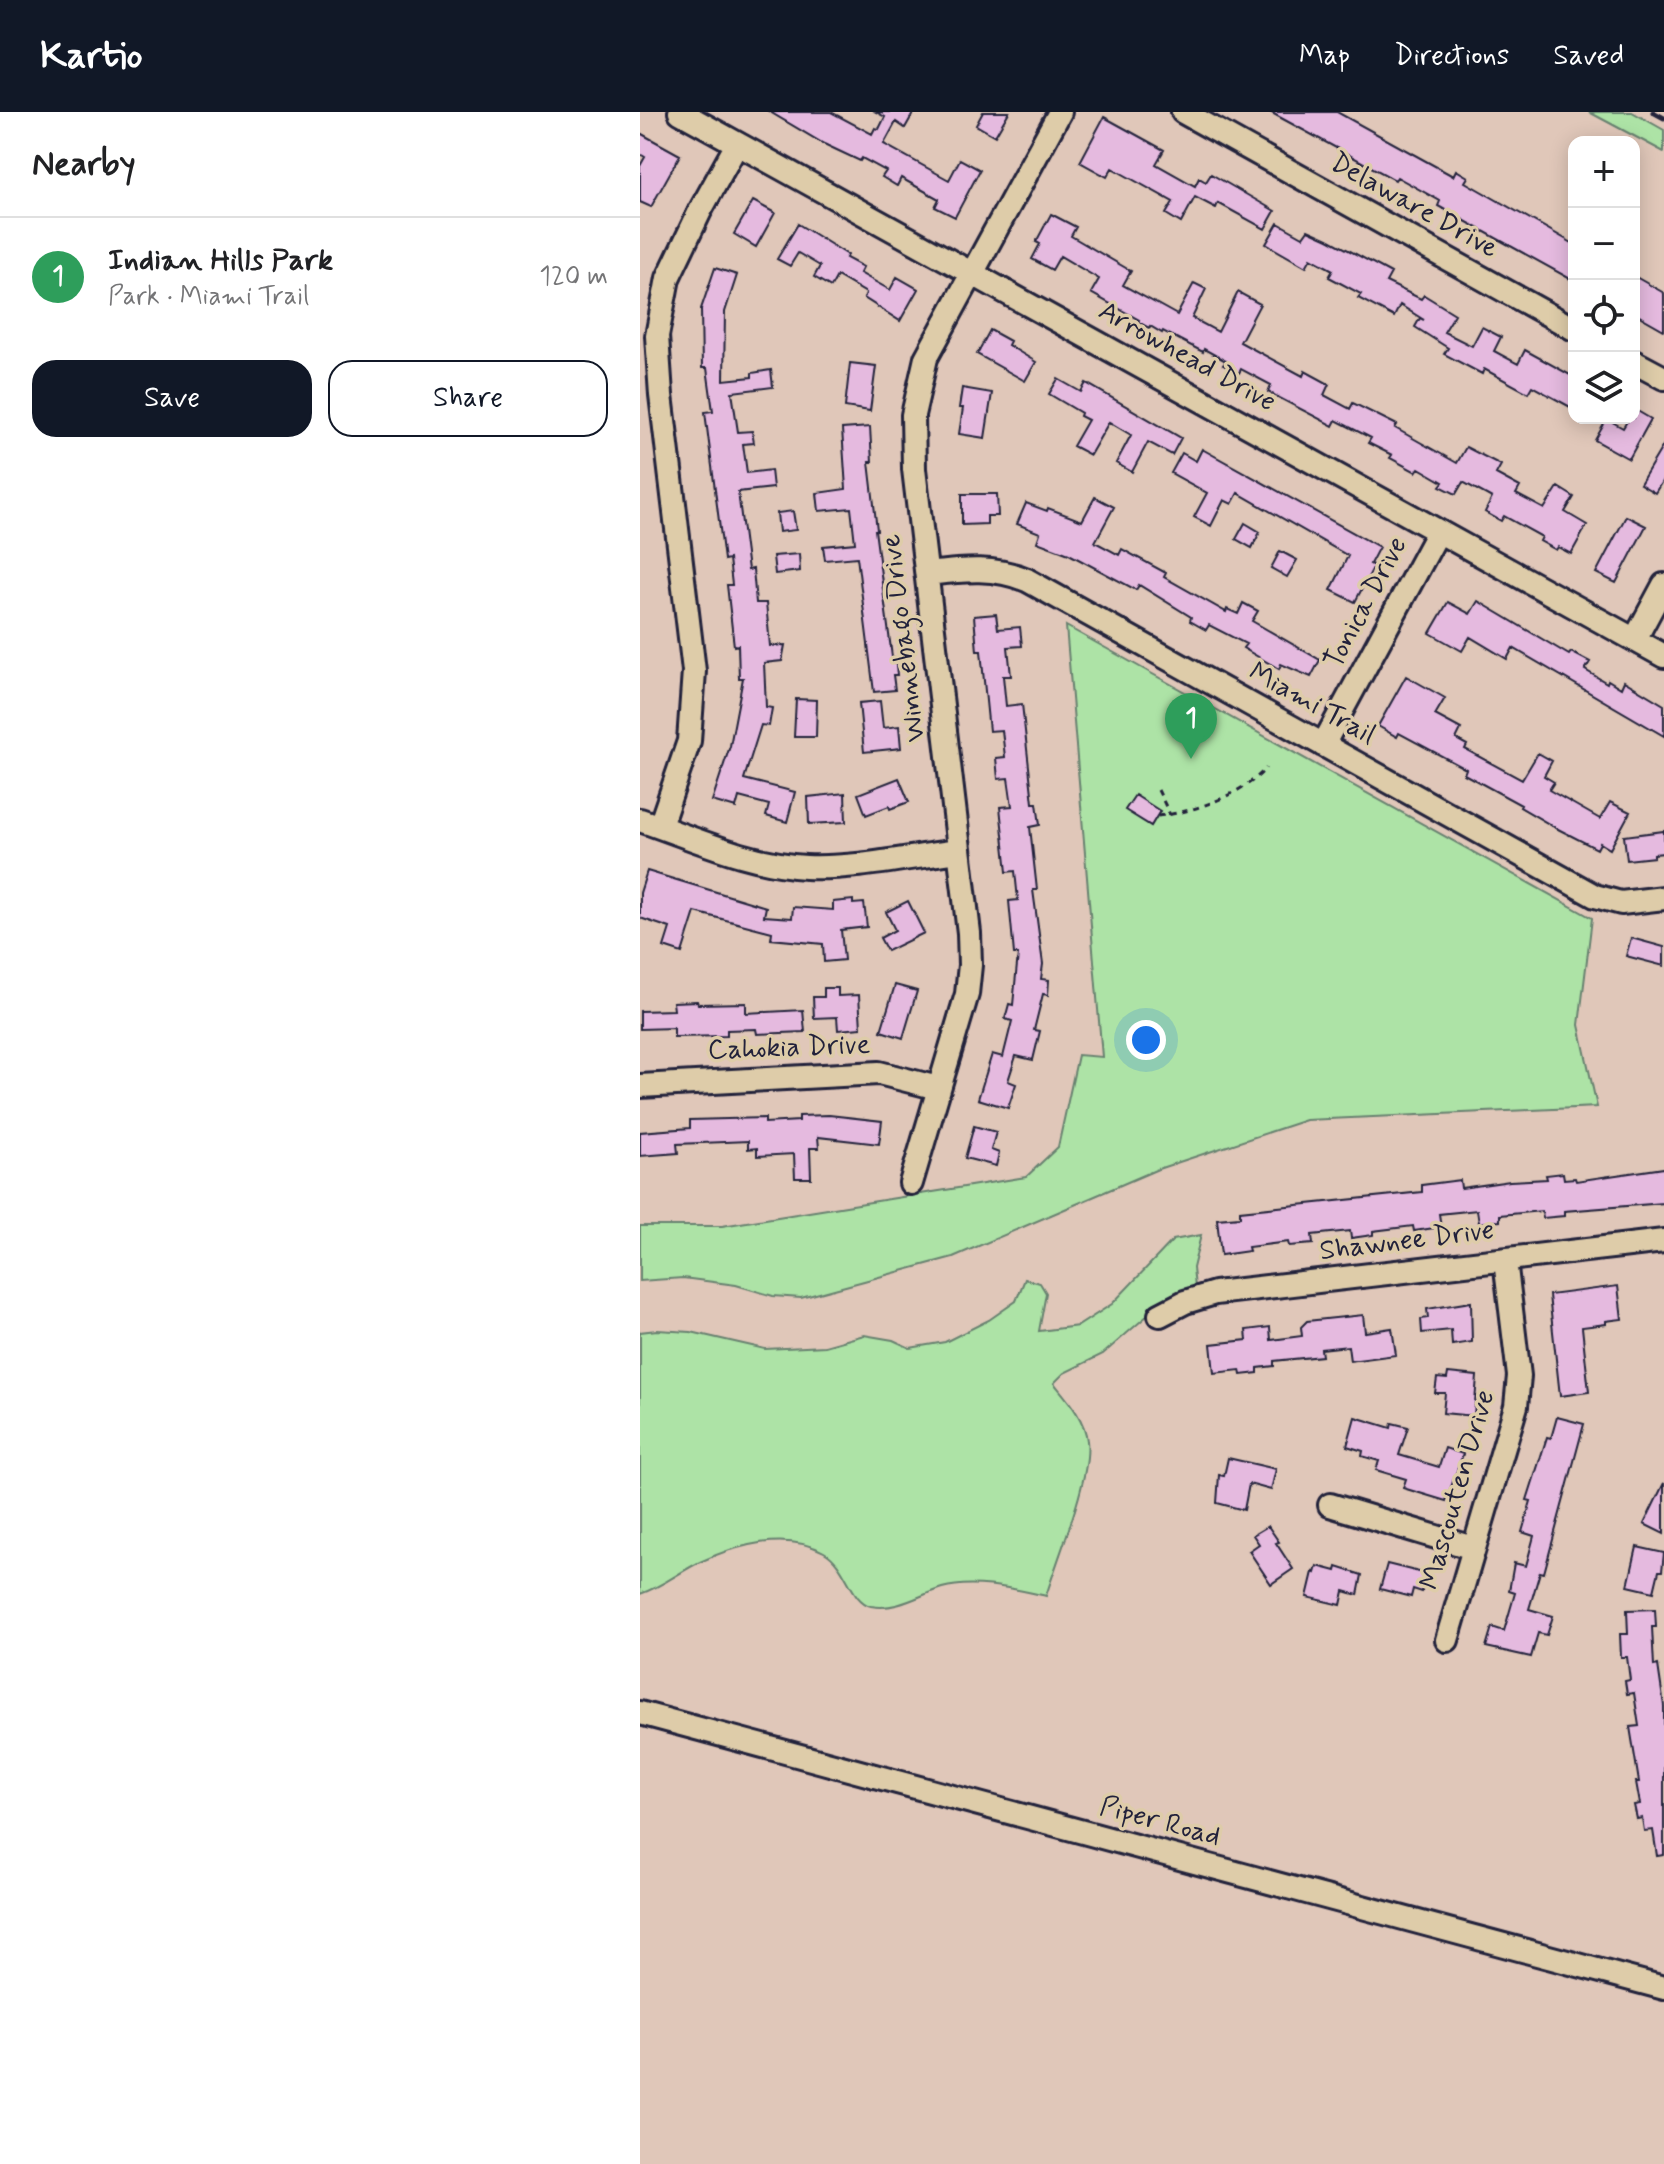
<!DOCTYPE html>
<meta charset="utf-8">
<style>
:root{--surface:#fff;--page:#f6f6f6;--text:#202124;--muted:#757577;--line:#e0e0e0;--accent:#111827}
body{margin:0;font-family:Mynerve,sans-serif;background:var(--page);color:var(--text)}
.controls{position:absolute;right:24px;top:24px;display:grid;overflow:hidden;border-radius:16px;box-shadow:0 4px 20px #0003}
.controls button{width:72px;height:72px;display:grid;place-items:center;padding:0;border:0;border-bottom:2px solid var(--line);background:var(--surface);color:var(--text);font:40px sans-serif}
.you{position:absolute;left:506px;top:928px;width:28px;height:28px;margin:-20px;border:6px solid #fff;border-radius:50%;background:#1a73e8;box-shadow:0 0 0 12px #1a73e833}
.badge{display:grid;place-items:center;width:52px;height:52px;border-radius:50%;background:var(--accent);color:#fff;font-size:26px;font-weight:700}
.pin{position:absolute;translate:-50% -66px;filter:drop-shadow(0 2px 4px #0008)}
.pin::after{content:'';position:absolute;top:42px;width:28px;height:24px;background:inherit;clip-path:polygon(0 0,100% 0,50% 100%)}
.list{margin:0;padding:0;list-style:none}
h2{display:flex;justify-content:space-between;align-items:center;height:104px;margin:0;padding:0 32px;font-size:34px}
h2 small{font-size:26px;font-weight:400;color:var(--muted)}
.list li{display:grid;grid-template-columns:52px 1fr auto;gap:24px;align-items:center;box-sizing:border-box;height:120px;padding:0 32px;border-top:2px solid var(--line)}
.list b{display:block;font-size:30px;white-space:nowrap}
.list p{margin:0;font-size:26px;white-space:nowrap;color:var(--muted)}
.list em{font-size:26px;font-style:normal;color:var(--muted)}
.actions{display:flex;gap:16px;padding:24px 32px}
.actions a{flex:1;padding:18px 0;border:2px solid var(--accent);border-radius:24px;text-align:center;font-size:28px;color:var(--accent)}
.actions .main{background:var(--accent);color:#fff}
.icon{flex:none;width:44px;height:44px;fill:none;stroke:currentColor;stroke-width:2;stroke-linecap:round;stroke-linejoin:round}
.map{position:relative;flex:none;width:1024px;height:2052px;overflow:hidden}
header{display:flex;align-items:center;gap:48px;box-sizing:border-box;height:112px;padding:0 40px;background:var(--accent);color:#fff}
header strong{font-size:38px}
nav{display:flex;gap:44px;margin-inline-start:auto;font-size:28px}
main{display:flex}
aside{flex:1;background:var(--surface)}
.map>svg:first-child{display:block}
.green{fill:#ade3a6;stroke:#688270;stroke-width:2}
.building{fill:#e5badf;stroke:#22223b;stroke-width:2}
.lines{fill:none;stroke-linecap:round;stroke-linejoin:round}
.minor-casing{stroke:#22223b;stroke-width:28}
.path{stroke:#22223b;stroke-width:3;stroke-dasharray:6 6;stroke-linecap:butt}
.minor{stroke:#decca9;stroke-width:22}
.rail{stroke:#22223b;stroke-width:5}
.labels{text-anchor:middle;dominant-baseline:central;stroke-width:7;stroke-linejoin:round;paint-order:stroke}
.street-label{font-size:28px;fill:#22223b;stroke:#decca9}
</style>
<header>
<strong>Kartio</strong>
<nav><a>Map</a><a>Directions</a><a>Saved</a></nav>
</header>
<main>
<aside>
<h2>Nearby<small></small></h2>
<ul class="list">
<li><span class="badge" style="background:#2e9e5b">1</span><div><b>Indian Hills Park</b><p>Park · Miami Trail</p></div><em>120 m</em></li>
</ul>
<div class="actions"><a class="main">Save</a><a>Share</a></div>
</aside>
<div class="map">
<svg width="1024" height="2052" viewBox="0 0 1024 2052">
<rect width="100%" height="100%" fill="#e0c7b9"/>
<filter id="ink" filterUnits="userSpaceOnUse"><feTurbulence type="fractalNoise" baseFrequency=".0125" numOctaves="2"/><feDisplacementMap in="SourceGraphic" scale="16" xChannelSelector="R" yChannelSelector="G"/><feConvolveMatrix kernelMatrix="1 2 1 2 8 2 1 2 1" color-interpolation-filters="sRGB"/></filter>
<g filter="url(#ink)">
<path class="green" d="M949,0h43l32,18v22z
M426,514l526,292 -13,107 18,82 -291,13 -148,49 -205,88 -152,41 -28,-2 -37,-11 -53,-7 -43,3v-55h82l304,-49 32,-30 20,-92 24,2z
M561,1123l-8,33 2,19 -39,21 -53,46 -39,19 -10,10c13,16 31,36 33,58 5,34 -30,119 -41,155 -32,-7 -72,-17 -104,-8 -23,7 -45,23 -71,18 -21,-5 -24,-41 -47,-54 -38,-21 -88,-7 -124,10 -21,10 -38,25 -60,32v-262l17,-2 34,2 74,17 60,-3 39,-11 29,5 17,8 35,-6 44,-22 27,-19 9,-22 15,4 6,10 -7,38 39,-5 34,-22 61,-64z"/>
<path class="building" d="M130,0h61l41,22 3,-6 4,1 6,-12 -9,-5h38l-9,16 -9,-6 -12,22 65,36 11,-21 20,11 -25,47 -20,-10 4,-8 -38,-21 -4,8 -15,-9 4,-6 -24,-13 -2,3 -36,-17z
M343,0h26l-14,24 -19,-11z
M630,0h67l116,64 3,-6 12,7 -3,5 109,62v37l-136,-75 2,-5 -43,-24 -2,3z
M464,5l60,33 -8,14 39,22 4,-8 7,4 5,-8 64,37 -10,18 -47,-26 -2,5 -21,-11 -14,26 -15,-9 7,-12 -61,-34 -5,9 -27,-15z
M0,21l40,22 -29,52 -11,-5v-36l5,-9 -5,-3z
M113,89l22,12 -19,34 -22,-13z
M411,102l25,13 -5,9 60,35 -8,14 54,30 17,-32 12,6 -14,29 26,14 20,-40 22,12 -20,38 63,34 2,-5 24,13 -5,11 26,14 3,-6 44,22 -2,3 62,35 9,-16 35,18 -5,9 24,13 -4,7 28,15 14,-22 16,10 -9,15 22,13 -16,29 -13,-7 -2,3 -16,-9 2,-4 -38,-21 -3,5 -16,-9 7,-14 -29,-16 -7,12 -16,-8 3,-4 -24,-14 -3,4 -26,-14 2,-3 -24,-12 3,-5 -35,-18 -3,6 -65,-34 3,-7 -30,-16 -2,4 -16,-8 3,-4 -22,-12 -1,3 -40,-21 -1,2 -12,-7 -1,2 -11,-6 1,-2 -48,-27 8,-14 -39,-23 -8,14 -20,-11 8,-15 -4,-2z
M638,111l25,14 5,-7 20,9 63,34 -5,9 35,17 3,-4 31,19 -11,18 28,14 10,-19 19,10 -7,14 24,13 7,-14 49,27v32l-42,-23 -4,7 -44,-24 -2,5 -38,-20 4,-6 -33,-21 5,-9 4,2 -24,-15 -6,12 -36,-19 3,-4 -32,-17 4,-7 -22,-12 -5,9 -40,-23z
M158,112l50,31 -2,3 17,9 -3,6 30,17 7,-13 21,12 -18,32 -36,-23 2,-5 -29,-17 -6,11 -17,-10 6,-11 -22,-13 -8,13 -13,-7z
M75,156l22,7 -12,37 -1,68 28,-3v-4l19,-3 2,17 -41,5 6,40 14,-1 2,12 -11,1 4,29 24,-3 2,18 -35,4 10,78 5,-1 3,34h10l4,43 15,-1 -3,16 -18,2 2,44 6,1 -3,18 -8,-1 -17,54 51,13 -8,30 -21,-6 3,-11 -30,-8 -3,11 -24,-7 18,-55 13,-68h-4l-1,-33 -4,1 -7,-61h5l-3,-26 -5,1 -19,-148 8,-1 -6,-43h-5l-1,-59z
M994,164l30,17v37l-30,-17z
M350,218l20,11 -2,4 28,17 -11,19 -48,-27z
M210,251l26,3 -6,45 -25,-4z
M418,267l23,13 5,-9 95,55 -9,17 -24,-13 -16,30 -16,-9 15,-28 -22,-13 -19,33 -17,-9 15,-26 -8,-4 1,-3 -32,-19z
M322,276l30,5 -7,45 -26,-4 4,-26h-4z
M994,297l17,10 -22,40 -34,-19 12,-21 16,9 6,-10h5z
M230,315l2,35h-3l8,68h-2l17,127h3l2,18h-4l2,15 -21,2 -17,-135 -32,3 -2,-14 32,-3 -4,-35 -32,3 -2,-18 29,-4 -4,-60z
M1024,332v34l-9,15 -15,-9z
M562,337l177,98 -9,17 4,2 -19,36 -24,-12 17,-34 -110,-63 -6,11 -8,-4 -13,26 -17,-9 13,-24 -36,-20 11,-20 14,8z
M322,382h35l1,22h-11v8l-25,1z
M455,385l19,10 -19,35 24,13 3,-6 44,24 -2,4 62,35 1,-3 11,5 5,-11 15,8 -6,10 68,39 -9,17 -30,-13 -2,5 -36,-21 3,-4 -37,-19 -3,5 -16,-9 1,-4 -52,-32 -3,5 -67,-36 -32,-12 3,-9 -23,-9 9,-21 21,8 1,-3 34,13z
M153,399l3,19 -17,2 -2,-19z
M986,404l20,10 -30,57 -20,-10z
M605,411l15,9 -8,16 -16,-9z
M640,439l17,9 -10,17 -16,-9z
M159,442l1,17 -25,3 -2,-18z
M838,489l91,54 2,-3 19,10 -5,8 22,13 1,-3 13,8 3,-7 40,24v31l-151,-88 -6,11 -37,-22 -8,14 -32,-18 18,-31 22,12z
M356,502l2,15 22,-2 2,19 -14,1 3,29h-8l3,30 16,-2 11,99h4l3,22 -10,2 7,63h-4l10,74 -2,15 8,1 -1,15 -5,-1 -9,36 6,1 -7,29 -17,-4 -8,25 8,3 -8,24 -30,-9 14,-45 11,3 9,-36 -7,-2 4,-15 4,1 5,-51h-4l-5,-53 9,-1 -3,-29 -8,1 -7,-65 12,-1 -4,-28 -10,1 -2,-21 9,-1 -3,-27 -13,1 -8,-80h-4l-3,-35z
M766,564l39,22 -10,17 26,14 -5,10 11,6 -2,4 57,31 16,-27 14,8 -8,15 10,6 -5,8 51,29 10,-17 20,10 -20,37 -10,-6 -3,6 -41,-21 -36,-21 1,-2 -57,-31 2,-5 -67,-36 -2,4 -19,-11z
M156,587l21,1 -1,37h-22z
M240,589l3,27 16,-2 2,22 -37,4 -5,-49z
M259,666l10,24 -19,7 -1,-3 -23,9 -8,-21z
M205,681l1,29 -37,2 -1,-27z
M495,683l25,16 -9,15 -26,-16z
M1024,719v22l-10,1v3l-27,3 -3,-24z
M7,759l119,36 -2,9 28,2 1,-11 40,3v-8l20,-2v4l11,-1 3,24 -26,3 3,30 -20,2 -1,-18 -52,-5 1,-7 -77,-20 -13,41 -18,-6 6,-19 -30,-10v-25z
M268,789l16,32 -37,18 -7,-13 15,-8 -9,-18z
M991,826l33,9v19l-38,-10z
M255,873l22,6 -14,47 -22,-7z
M184,876h14v8l21,-1 2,33 -23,2 -1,-13 -23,1 -1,-21h11z
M57,889l1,3 48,-1v10l57,-3 2,22 -48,2 -1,-5 -29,1v6l-53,1v-9l-34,1v-18l34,-1 -1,-8z
M189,1003l53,6 -3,23 -61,-7 1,11h-9l1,30h-16l-1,-24 -37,2v-8l-9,1v-8l-71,3 1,9 -38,3v-24l50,-4v-8l75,-2v5l34,-2v-5z
M334,1014l22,6 -5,18 8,3 -3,13 -31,-8z
M1024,1056v35l-100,8v5l-21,2 -1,-7 -42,4v6l-21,2 -2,-13 -38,4 2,13 -27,4 -1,-5 -40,5v4l-22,3 -1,-7 -38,4 1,9 -24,2 -1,-4 -40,5 1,4 -28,4 -4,-36 23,-2v-6l182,-19v-7l38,-5 1,8 49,-7 37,-2 -1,-4 17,-2 1,6 11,-1 1,3z
M978,1174l4,33 -16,2v3l-24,3 7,65 -29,4 -11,-101z
M831,1190l1,40 -20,3 -1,-15 -29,3 -1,-14 7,-1 -1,-9z
M723,1203l2,17 27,-4 4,27 -46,6 -2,-15 -27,3 1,7 -48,5v5l-16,2v5l-17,2 -1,-5 -26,3 -3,-29 36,-4 -1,-10 24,-3 1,13 31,-4 -1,-9 6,-6z
M808,1261l29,3 -3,40 -31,-3 2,-20h-10l2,-15 10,1z
M715,1305l36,11 1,-5 16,4 -9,28 40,12 6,-19 18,6 -17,47 -43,-13 3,-9 -30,-9 3,-9 -17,-5 1,-5 -16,-5z
M917,1305l27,7 -40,149 -4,-1 -11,37 24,7 -6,19 -9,-2 -7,24 -45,-10 6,-20 12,4 11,-38 -6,-2 5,-28 12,3 8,-30 -12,-4 9,-31 -4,-1 20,-63 4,1z
M588,1346l48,11 -5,21 -22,-6 -5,26 -27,-7 2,-28 5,1z
M1024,1371v51l-20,-10z
M628,1414l11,16 -3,1 17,26 -22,15 -22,-33 10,-7 -6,-9z
M997,1435l27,6 -2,18h-3l-5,21 -26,-6z
M747,1452l40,10 -5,18 -9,-3 -2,8 -31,-8z
M677,1454l19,5 1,-4 25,8 -4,20 -14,-4 -3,14 -34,-8 6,-25 2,1z
M1015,1497l1,18h-4l2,39 4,-1 6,41v149l-7,1 -4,-26 -9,1 -2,-13 -5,1 -3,-14 6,-1 -4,-22h3l-9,-55 9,-1 -5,-33 -7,1 -2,-13 5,-1 -3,-23h-6l-1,-23h8l-1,-24z"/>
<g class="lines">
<g class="minor-casing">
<path id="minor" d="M40,0l984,544
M543,0l391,217
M994,250l30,16
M287,462c36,-4 66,-8 100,6l568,316 26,7 43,-5
M995,527l29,-54
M683,633l115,-213
M0,708c53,18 109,44 166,47 50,2 103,-10 153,-16
M20,714l29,-85 5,-70 -33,-276 -4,-59 11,-58 32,-67 37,-67
M0,974l239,-13 59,15
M271,1071l56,-189 3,-29 -1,-32 -55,-464 -1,-54 13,-57 134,-246
M520,1203l25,-13 30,-9 449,-52
M690,1393l143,43
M807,1528l69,-234 3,-30 -14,-116
M0,1601l1024,275"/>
</g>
<path class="path" d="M518,678l12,25
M518,704c34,-3 86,-22 108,-48"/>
<use href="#minor" class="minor"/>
<path class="rail" d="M1013,0l11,6"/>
</g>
</g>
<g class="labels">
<g class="street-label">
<text transform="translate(774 94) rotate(29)">Delaware Drive</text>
<text transform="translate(547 245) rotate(29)">Arrowhead Drive</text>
<text transform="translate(726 491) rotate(-62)">Tonica Drive</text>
<text transform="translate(264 526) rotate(-97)">Winnebago Drive</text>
<text transform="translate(672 592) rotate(29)">Miami Trail</text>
<text transform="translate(149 936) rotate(-2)">Cahokia Drive</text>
<text transform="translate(767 1129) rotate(-7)">Shawnee Drive</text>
<text transform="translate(818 1378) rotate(-74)">Mascouten Drive</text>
<text transform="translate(520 1710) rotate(15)">Piper Road</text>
</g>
</g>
</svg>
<div class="controls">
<button>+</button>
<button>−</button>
<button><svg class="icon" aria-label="locate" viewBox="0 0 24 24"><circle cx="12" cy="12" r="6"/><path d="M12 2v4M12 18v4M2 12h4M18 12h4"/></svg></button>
<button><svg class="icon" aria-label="layers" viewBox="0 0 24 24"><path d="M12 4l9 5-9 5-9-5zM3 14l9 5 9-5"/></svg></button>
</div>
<div class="you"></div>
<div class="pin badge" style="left:551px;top:647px;background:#2e9e5b">1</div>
</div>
</main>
